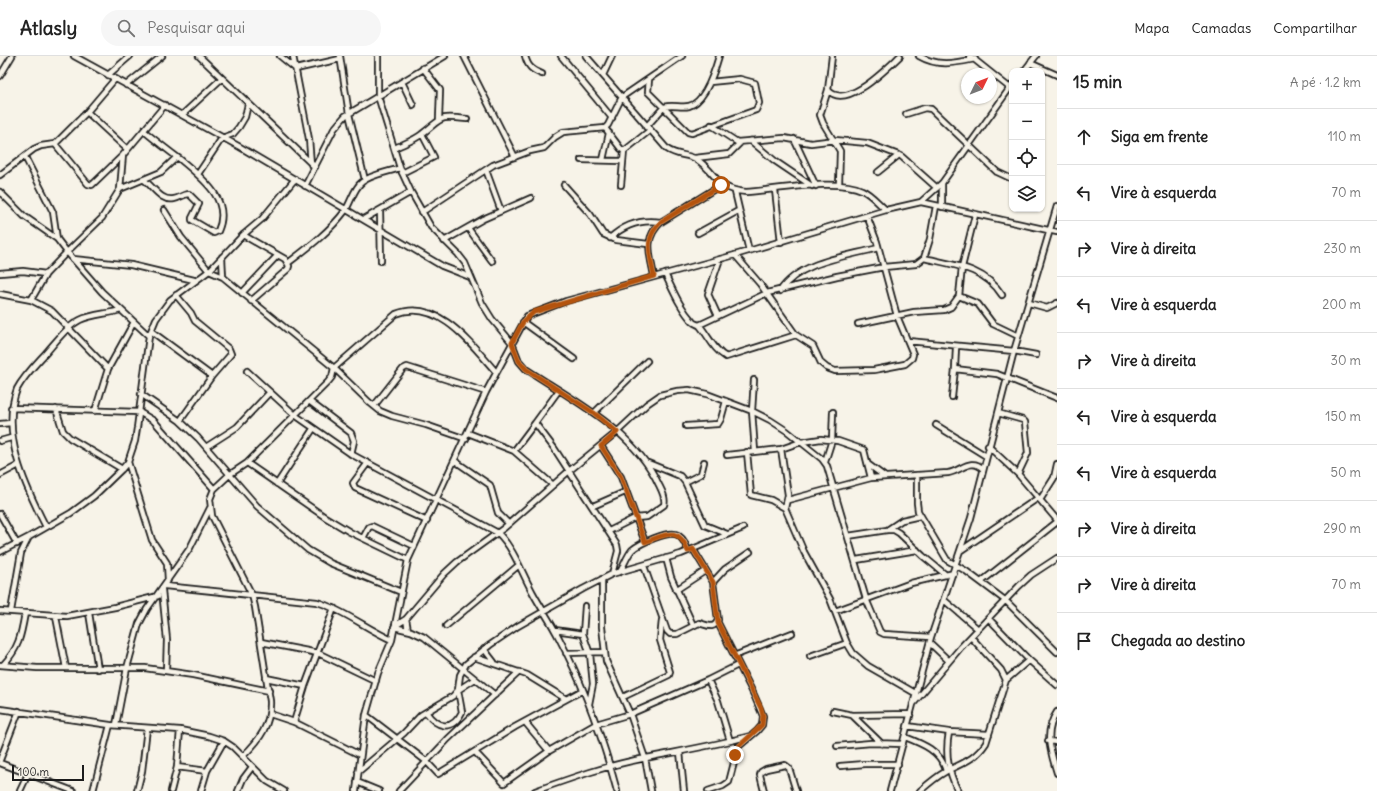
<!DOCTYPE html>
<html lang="pt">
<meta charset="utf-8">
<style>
:root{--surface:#fff;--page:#f6f6f6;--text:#222;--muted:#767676;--line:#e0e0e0}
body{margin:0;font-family:Delius,sans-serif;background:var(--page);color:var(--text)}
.controls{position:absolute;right:12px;top:12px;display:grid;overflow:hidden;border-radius:8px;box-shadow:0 1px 3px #0004}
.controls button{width:36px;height:36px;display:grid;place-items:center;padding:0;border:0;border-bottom:1px solid var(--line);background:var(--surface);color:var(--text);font:20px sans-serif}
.compass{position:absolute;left:961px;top:12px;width:36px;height:36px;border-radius:50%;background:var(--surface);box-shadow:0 1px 3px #0004;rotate:47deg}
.scale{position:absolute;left:12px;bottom:10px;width:72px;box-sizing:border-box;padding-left:4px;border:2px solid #1c1c1c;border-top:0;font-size:11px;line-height:14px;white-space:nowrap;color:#1c1c1c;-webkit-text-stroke:3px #f7f3e8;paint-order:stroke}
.stop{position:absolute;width:12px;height:12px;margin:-9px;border:3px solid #b45309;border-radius:50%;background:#fff}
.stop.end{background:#b45309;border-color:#fff;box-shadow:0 1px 4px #0008}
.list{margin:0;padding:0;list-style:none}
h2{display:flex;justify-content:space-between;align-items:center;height:52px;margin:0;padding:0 16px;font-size:17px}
h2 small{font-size:13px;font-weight:400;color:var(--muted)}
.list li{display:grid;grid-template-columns:26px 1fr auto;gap:12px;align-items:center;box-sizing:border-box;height:56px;padding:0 16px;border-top:1px solid var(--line)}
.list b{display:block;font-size:15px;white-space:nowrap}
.list em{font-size:13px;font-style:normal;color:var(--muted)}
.icon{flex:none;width:22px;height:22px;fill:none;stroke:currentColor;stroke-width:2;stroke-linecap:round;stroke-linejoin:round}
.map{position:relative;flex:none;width:1057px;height:735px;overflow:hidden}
header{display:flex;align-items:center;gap:24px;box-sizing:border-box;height:56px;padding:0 20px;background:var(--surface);border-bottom:1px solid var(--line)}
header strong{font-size:19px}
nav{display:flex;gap:22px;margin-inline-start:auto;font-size:14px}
.search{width:280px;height:36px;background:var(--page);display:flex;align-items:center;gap:10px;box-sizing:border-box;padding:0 14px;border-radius:22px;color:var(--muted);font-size:15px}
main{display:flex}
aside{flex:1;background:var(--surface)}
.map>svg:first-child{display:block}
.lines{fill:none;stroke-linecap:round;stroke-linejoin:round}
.minor-casing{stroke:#1c1c1c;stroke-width:8}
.minor{stroke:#f7f3e8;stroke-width:4.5}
.route{stroke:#b45309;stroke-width:5}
</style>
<header>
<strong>Atlasly</strong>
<div class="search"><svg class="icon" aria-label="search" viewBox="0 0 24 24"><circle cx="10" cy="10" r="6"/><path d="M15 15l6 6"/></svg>Pesquisar aqui</div>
<nav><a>Mapa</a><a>Camadas</a><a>Compartilhar</a></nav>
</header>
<main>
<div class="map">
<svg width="1057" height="735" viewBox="0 0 1057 735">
<rect width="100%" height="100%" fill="#f7f3e8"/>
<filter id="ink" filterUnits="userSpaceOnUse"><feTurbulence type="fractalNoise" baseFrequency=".025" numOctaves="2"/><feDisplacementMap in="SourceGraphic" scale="8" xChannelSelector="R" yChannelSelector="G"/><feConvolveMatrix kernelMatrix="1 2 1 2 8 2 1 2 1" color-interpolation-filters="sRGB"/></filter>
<g filter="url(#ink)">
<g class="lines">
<g class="minor-casing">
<path id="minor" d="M74,0l166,91 202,119 28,11
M199,0l116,111
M280,0l16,13 44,-10
M293,0l16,83 2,25
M340,0l9,58 16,66
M378,0v40l22,72 11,24 20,35 27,27 7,9 17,40 10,16 20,24 7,18 7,8c48,32 108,61 133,116 3,6 7,13 5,20l-17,12 -12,1 -26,13
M464,0l51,101
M525,0c3,11 7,14 17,18
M561,0l51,62
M586,0l81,93c10,7 20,5 29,10 21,13 19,31 50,33 30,-2 91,-14 116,-2 9,4 16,13 24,20
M832,0l-4,34 -8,25 3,8 17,28 -1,34
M919,0c19,11 36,7 56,3
M970,0l40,32
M1030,7l27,12
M423,12l17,22 -1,29
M1024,15l12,-15
M108,19l22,-19
M603,19l9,-19
M0,20l12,-20
M649,23l-1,13 40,40 4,1 64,-23 3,-7 -4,-20 -15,-4 -30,3
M402,26l11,23
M126,29l36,-29
M828,34c18,21 59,-22 72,-34
M87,56l40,37
M906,58l19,-6 6,1 66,63 15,7
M182,59l39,-36
M711,69l26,17 47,-4 27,5 24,-3 32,3 34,13 36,32
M646,71l18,-20c8,-3 17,1 25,-1 16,-4 26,-36 30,-50
M605,72l16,21 3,2 25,-20
M794,83l22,47
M751,85l24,20 37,25
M55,88l33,40 4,1 31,-30
M395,92c8,-4 20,-8 27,-14 22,-17 15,-18 45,-15
M25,101l28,55 4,27
M695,102l34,-4 12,-12
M581,104l41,1
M603,104l6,-27
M486,114l15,41
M878,116l21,-17
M402,117l32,-16 -12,-23
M198,118l24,-36 11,-4 6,-7 6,-10 3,-13
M0,119l34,-26 7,-3 14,-2 32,-32 28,-33
M144,124c9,6 17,22 30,19 6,-1 9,-5 15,-5l10,10 -7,14v2l22,13 4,-2c14,-31 -16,-53 -37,-71 -12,-9 -25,-19 -37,-29
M942,127v24
M564,129l26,29 13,20 13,6 32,4
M621,129l3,-34
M305,130l29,-57 11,-13 100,-60
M120,133l41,-17 16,-15
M775,134l6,52
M0,136l24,24 33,23 10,13 -21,22 -15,26
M735,136l14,59
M921,146l21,-19 70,-98
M164,154l17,27 28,34 14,6 111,91 35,34 11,9 12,5 34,9 40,14
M380,154l1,51
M422,156l71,-47 37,-14 14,-3 11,-11 8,-5 42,-4 3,-3 14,-28 60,-41
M364,163l47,-27
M468,172l24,33
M698,177l40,-22
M243,179l42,24 4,7 -1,3 -37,32
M610,182c14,-13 32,-19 51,-16
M444,185l39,-22 48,-21
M735,199l25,29 36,51 17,11 8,17 6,5 8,3 39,-1 31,-6 7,-6 1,-4 -16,-38 -20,-74 -10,-26
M222,201l1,20
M924,202c30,7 61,10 78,37
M73,203l58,6 63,15
M288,207c21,-16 41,-31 57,-52 6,-9 9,-23 17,-29 10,-8 27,-10 38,-14
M0,217l23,-2 23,3
M665,218c8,16 15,34 28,48 2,2 5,2 7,4 9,11 14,24 26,31l70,-22
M654,220c-4,-22 -11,-37 7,-54l60,-37
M780,235c20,-30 65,-34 98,-43
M242,237l36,-38
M0,238l31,6 21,11 56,58
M176,239l15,18 4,8 34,28 2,5 -19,22 -32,45
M959,240l19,8 15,20 25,12
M1029,247l18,5 10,-5
M718,260l-10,-22 12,-35
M523,266l51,37
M858,268l56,-12 30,-2 7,-3 8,-11 3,-29 13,-52
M699,269l68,-32 70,-17 47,-9 32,-3 8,-6 6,-19 6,-33
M151,275l61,45
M149,280l-47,-44 -35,-40 35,-34 18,-29 3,-34 42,-50
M908,285l106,10 22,4
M956,291l-1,22 42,5 60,24
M247,315l48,44 56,39 147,79c17,17 23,39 35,60 8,15 18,29 26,45 25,48 44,101 58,153
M754,324l-2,31 3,40
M559,334l-24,33 19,25 63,97 1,6 -6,23
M141,338l39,27 18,17 59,68 51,44 22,13 71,29
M952,341l3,-28
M309,345l42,32 3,8 -3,13
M374,350l29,-37 4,-2 79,25
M11,352l128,4 15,9 60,68
M56,353l7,22 7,7 52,31
M95,355l13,-42 26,-47
M594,357l53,-52
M998,357l25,7 2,2 3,31 -10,21
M0,368l11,-1
M936,369l50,31
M686,370l32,-2 3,-5 5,-18
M468,377l46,18 21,-28
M0,385l11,-3
M601,390l20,31 24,65
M988,390l30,28 39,46
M206,391l31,-20 33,-35
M781,393l7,46 -3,13
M514,395l39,34
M747,396l4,43 20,5 14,8 19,44 26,47 17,44 6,10 15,13 47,27
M727,399l54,-6 20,-7 20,-3 17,2 26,9 7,28
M455,405l35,24 8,28 11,11
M128,406l24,78 15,23 1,17
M825,406l7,-22 1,-28
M247,407l78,54 25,15 58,28
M648,407l32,13 5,6 20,43 22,9
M367,408l-14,19 2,5 72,33
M869,409l15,11
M0,419l17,-9
M917,419v28l1,8 29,49 19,11 40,30 51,51
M685,426l16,-8 3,-12
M277,428l36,-55
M788,444l83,-22 77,-5c13,-2 23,-16 35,-4
M1040,444l14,-22 3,-14
M593,450l32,-14
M0,458l17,30
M46,471c-20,-39 -46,-93 -29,-138 7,-13 18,-24 28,-35 10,-11 21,-27 35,-34 12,-6 28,-6 41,-10
M887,474l15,-10 18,-4
M848,480l39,-6h7l5,3 24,23 23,19
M363,482l6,-11 3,-1 42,20
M960,495l78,-53
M0,496l29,-15
M666,502l5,19 22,48
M856,504l61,-10
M644,510l23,65 3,3h7l22,-11c8,2 15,7 19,-3l-5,-38 -20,-33
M620,516c4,-7 7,-16 12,-22 8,-7 37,-20 46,-15 6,4 8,10 10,16
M602,523v48l4,34 24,53 15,44 6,33
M713,526l12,-13 25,-17
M981,526l76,-60
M165,530l152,16c25,7 50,27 75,38
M162,534l5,50 -1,31
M676,534l29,-19
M944,544l34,29
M585,550l-2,28 7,20 3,30 -4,20
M0,555l67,5 48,-9 43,-11
M11,555l10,-58 8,-16 42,-24 23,-17 28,-27 6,-7 7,-21 2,-13 12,-92 7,-17 14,-19 39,-29 34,-36 19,-16 33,-40
M835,555l76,-28 43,-10
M89,557l9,56
M56,561l10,51
M406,563l2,11
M989,563l40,41 28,25
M395,570l11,-7 38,-45 13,-12 47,-34 65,-57 48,-39 30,-28 13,-9 17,-4 12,-1 18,4 45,17 18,9 17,11 35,28 5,7 39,133 14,33 4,2 47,3
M446,570l73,-61
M394,571l17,4 13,6 71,58
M555,574l28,4
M261,586l57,11 58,28
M930,587l19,18
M484,593l10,13
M566,597l39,-1
M734,600l58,-23
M810,600l37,-13
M474,601l53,18 39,24
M0,609l37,3h108l48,7 76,16
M3,609c16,-17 18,-29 22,-52
M266,622l39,8
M708,624l10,21 12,40
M1006,624l23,-20
M623,641l46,-22 1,-3 -10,-32 2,-20
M913,648l48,-57 58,-61 12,-11 26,-17
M0,653l110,16 70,5 29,6 15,5 9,6 34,34 17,10
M833,655l19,4 58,-1
M426,656c11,16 26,20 36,0l-4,-22 17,-11
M1057,656c-14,21 -6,40 0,61
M270,658l24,8 66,33
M366,659l60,46 12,13 77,-47 68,-37
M852,659l30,29
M294,666l11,-36 29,-78
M525,666l24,29
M116,669l11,-57 12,-44 8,-15 43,-61 20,-40
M907,670l42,6 40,2
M949,676c-4,22 -1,39 9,59
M905,681c18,7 36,14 41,34
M1048,685l9,1
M837,690l34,-3 32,1
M475,696l29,31 45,-32 47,-27 34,-10 78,-34 30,-15
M680,696l4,39
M243,700c17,-16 28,-32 27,-55l-15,-94 -3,-12 -40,-79 -2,-17 4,-10 15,-14 18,-12 81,-81 4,-5 2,-9 62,-54c42,-17 76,31 100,58
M0,704l19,-49
M0,707l73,28
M840,710l25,-2h33
M177,711l30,4
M358,716l46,-39 17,-18 32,-19 5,-6 2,-15 6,-11 24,-19 28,-19 65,-37 29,-15 69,-20 62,-26
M357,726l22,9
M20,735l8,-17
M93,735l17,-66
M137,735l5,-20 5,-43
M171,735l6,-24 3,-37
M201,735l6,-20 17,-30
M238,735l5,-12 9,-12
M356,735l10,-76 12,-42 14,-33 16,-80 78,-168 41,-76 39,-15 169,-46 151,-45 35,-8 136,30
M399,735l49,-52 71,-67
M535,735c36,-13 73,-26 111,-33 35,-7 70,-13 104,-22
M708,735l15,-5 6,-4 9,-35 19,-16 5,-6 1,-9 -9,-21 -36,-72
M764,735l-4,-16 1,-3 5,-3 19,-4 4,3 7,23
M890,735l41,-154 40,-119 43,-167 43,-145
M920,735c8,-7 16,-14 25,-19 17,-9 30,-12 41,-29l20,-63 -5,-10 -30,-33"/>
</g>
<use href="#minor" class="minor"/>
</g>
</g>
<g class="lines" filter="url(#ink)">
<path class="route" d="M721,129l-60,37c-18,17 -11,32 -7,54l-120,36 -11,10 -11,21 7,18 7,8 68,44 23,19 -16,14 20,31 24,65c20,-7 33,-17 43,9l5,-2 20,33 5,41 43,85 2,8 -1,9 -24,22 -3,8"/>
</g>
</svg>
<div class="controls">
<button>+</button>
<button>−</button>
<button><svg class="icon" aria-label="locate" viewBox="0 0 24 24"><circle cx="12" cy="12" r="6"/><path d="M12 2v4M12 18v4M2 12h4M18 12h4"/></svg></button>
<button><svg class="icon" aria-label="layers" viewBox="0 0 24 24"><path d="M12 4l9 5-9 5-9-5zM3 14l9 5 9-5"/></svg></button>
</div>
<svg class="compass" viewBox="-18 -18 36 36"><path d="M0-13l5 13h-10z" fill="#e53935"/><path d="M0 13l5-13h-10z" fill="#767676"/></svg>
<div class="scale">100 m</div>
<div class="stop" style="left:721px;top:129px"></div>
<div class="stop end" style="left:735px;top:699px"></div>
</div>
<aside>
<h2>15 min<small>A pé · 1.2 km</small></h2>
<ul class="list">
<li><svg class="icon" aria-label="ahead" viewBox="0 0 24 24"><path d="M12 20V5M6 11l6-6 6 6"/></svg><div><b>Siga em frente</b></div><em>110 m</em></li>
<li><svg class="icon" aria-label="left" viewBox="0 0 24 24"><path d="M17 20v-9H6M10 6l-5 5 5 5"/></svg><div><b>Vire à esquerda</b></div><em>70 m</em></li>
<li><svg class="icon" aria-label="right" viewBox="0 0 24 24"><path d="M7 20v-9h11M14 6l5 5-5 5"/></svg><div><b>Vire à direita</b></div><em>230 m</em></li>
<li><svg class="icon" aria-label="left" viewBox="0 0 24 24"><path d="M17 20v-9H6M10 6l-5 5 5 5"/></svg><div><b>Vire à esquerda</b></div><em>200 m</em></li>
<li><svg class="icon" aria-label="right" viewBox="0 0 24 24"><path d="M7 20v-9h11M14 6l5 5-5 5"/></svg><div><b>Vire à direita</b></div><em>30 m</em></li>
<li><svg class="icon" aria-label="left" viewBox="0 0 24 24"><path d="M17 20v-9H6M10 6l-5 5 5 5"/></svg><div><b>Vire à esquerda</b></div><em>150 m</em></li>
<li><svg class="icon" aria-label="left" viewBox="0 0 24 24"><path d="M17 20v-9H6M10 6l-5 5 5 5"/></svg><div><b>Vire à esquerda</b></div><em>50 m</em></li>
<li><svg class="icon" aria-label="right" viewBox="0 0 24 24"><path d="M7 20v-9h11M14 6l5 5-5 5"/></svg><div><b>Vire à direita</b></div><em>290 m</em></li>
<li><svg class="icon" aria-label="right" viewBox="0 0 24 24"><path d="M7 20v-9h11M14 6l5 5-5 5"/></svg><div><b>Vire à direita</b></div><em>70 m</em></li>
<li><svg class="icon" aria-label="arrive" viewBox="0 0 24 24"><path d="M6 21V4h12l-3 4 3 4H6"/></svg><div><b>Chegada ao destino</b></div></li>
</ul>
</aside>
</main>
